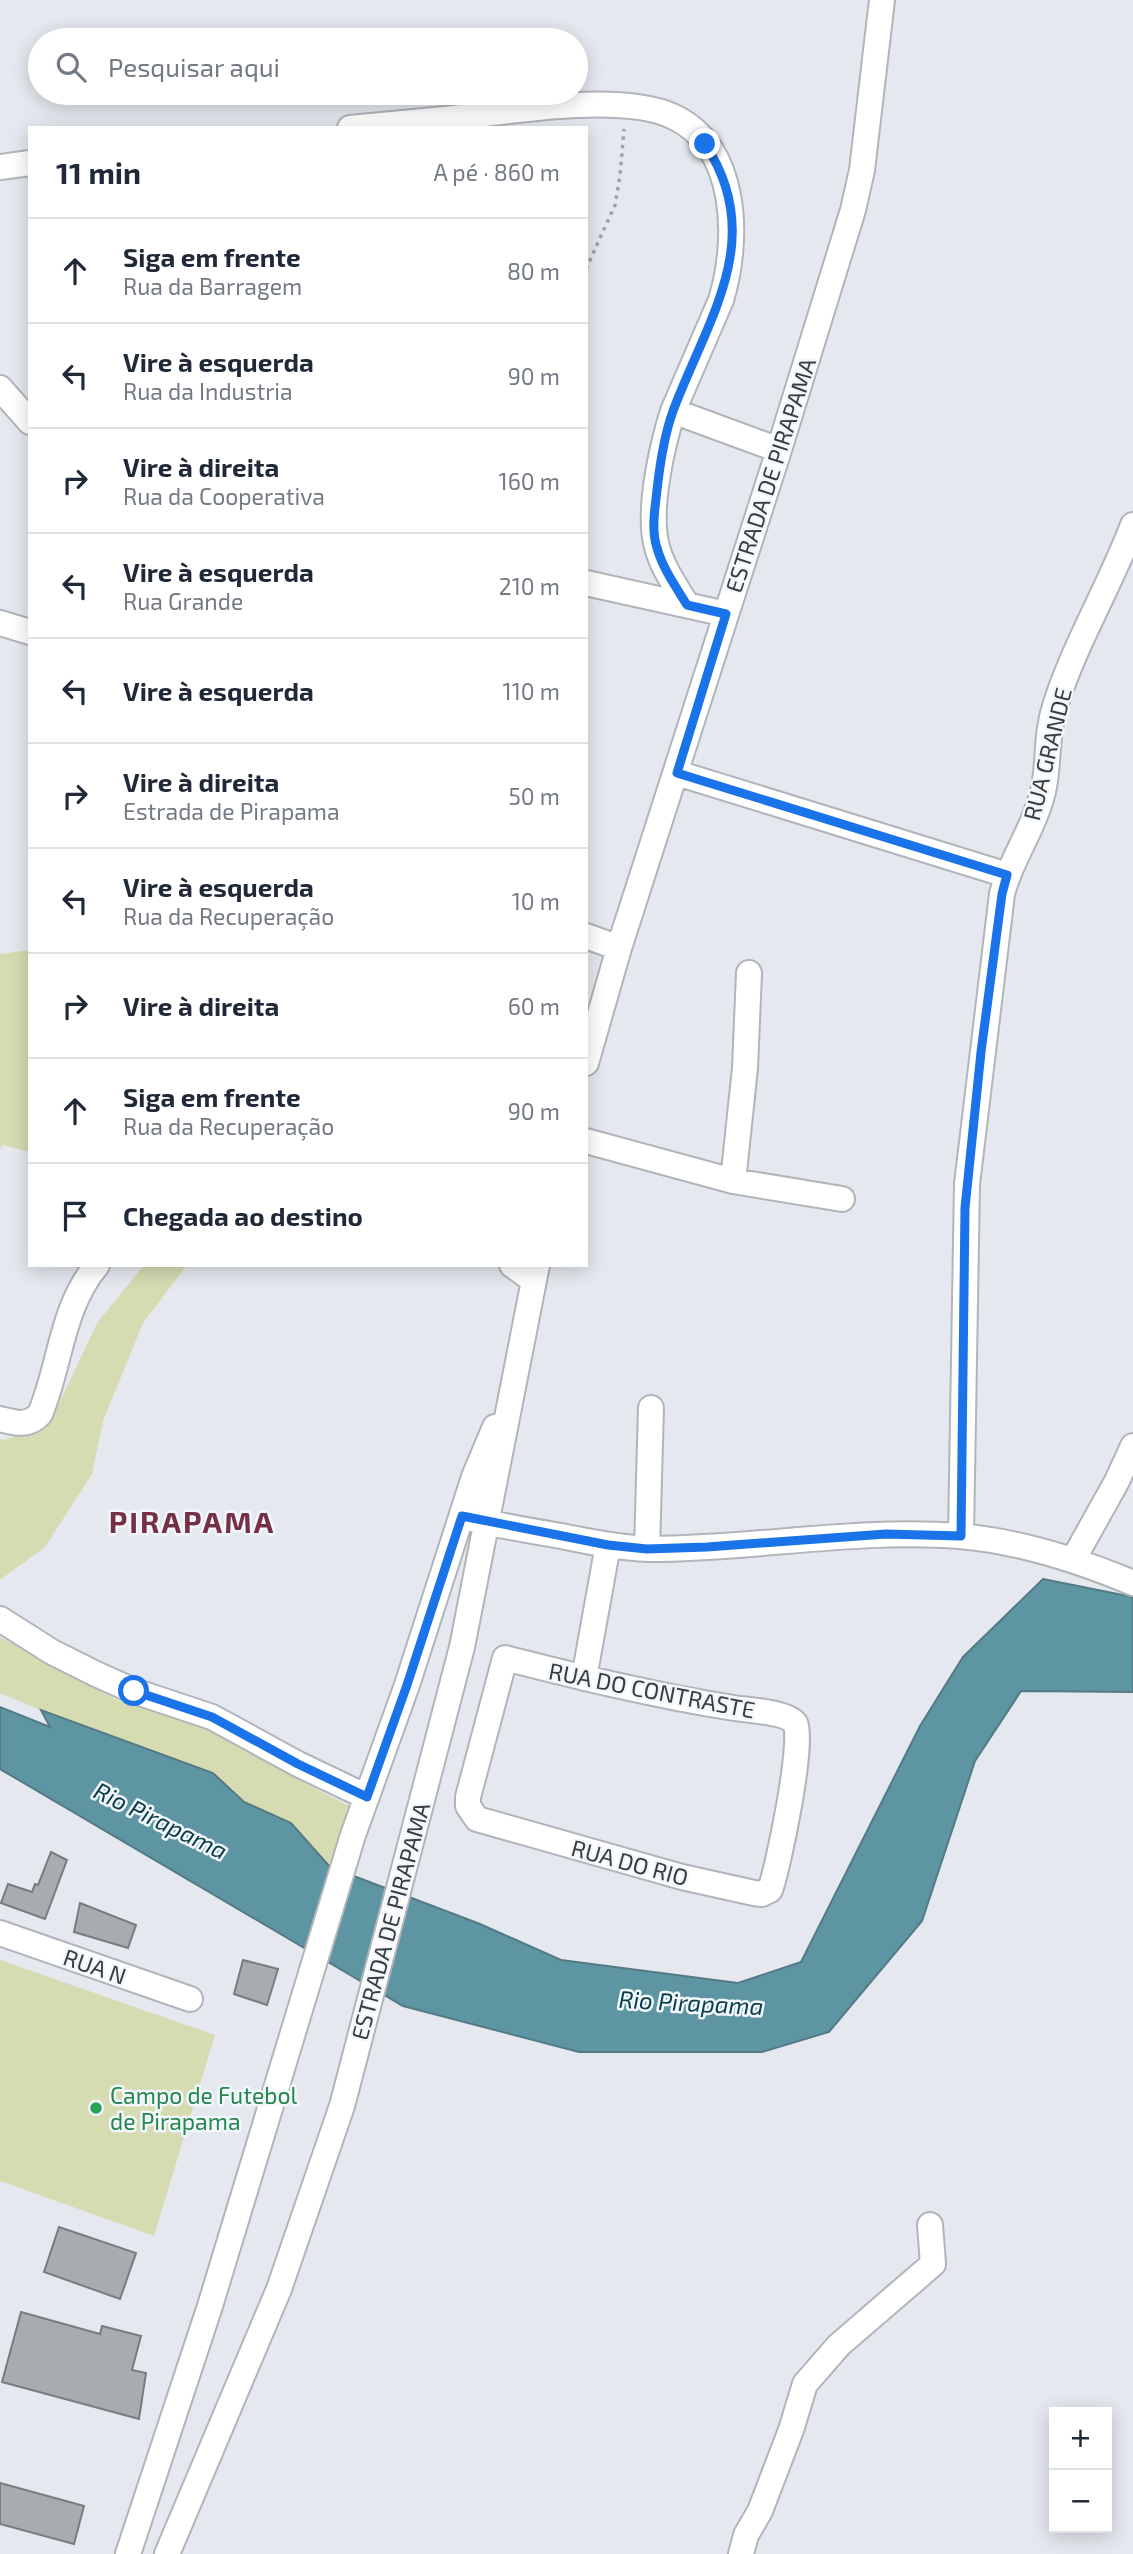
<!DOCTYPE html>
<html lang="pt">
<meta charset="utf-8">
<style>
:root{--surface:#fff;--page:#f2f2f3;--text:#1f2937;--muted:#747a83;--line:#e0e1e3}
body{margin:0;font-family:"Exo 2",sans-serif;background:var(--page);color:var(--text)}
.controls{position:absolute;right:21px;bottom:21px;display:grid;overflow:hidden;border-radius:0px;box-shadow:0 4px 18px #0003}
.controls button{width:63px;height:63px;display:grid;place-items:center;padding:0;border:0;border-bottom:2px solid var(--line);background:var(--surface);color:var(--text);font:35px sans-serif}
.stop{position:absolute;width:21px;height:21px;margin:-16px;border:5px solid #1a73e8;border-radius:50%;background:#fff}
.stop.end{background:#1a73e8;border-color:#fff;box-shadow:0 2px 7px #0008}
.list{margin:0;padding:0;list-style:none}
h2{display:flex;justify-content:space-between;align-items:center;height:91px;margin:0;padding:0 28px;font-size:30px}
h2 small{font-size:23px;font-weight:400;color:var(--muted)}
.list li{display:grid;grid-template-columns:46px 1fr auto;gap:21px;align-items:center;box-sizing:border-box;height:105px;padding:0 28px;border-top:2px solid var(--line)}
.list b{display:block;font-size:26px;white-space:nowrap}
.list p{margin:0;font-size:23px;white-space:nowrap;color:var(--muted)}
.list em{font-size:23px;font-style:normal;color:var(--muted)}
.icon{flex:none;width:38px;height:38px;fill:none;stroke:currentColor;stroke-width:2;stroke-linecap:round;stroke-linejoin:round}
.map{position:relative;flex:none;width:1133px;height:2554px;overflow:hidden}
.search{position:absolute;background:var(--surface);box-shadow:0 4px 18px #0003;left:28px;top:28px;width:560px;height:77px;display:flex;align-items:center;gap:18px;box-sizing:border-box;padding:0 24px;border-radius:38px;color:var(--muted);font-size:26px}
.panel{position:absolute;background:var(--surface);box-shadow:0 4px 18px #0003;left:28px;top:126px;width:560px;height:1141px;border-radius:0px}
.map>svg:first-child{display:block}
.green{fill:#d6dbb2}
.water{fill:#5e95a3;stroke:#537a85;stroke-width:2}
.building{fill:#a8acb1;stroke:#787c81;stroke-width:2}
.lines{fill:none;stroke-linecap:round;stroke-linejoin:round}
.minor-casing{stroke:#b1b5ba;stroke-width:28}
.path{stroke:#9fa3a7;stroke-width:3.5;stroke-dasharray:3.5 5;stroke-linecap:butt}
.minor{stroke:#fff;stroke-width:24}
.route{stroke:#1a73e8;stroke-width:9}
.leisure-dot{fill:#2e9e5b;stroke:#f2f7fc;stroke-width:2.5}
.labels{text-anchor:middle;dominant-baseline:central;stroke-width:5;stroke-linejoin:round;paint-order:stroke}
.street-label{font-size:23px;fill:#3a3c3e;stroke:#f2f7fc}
.leisure-label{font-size:23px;fill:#27864d;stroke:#f2f7fc;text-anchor:start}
.water-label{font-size:24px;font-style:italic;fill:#073d48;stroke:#f2f7fc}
.district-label{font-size:30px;font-weight:bold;letter-spacing:2px;fill:#763045;stroke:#f2f7fc}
</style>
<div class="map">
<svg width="1133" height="2554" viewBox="0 0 1133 2554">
<rect width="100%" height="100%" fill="#e5e9ef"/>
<path class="green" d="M30,950v202l-27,-7 -3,4v-195z
M144,1265h43l-44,58 -40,98 -11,53 -47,73 -45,33v-141l5,1 45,-17 47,-100z
M0,1637l115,62 99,33 59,28 43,29 35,18 -21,60 -39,-44 -47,-21 -31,-29 -114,-38 -99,-42z
M0,1960l215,75 -61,201 -154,-55z"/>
<path class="water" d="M1043,1579l90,18v95l-112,-1 -46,70 -53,160 -93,111 -67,20h-183l-176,-46 -403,-237v-62l50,20 -9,-17 172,63 31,29 47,21 39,44 150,57 81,36 177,23 63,-21 119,-236 43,-69z"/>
<path class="building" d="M51,1852l16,8 -22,59 -44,-16 7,-19 24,8 3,-8 3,1z
M80,1903l56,22 -8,23 -54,-16z
M243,1960l35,9 -11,36 -33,-11z
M59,2227l77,26 -16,46 -76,-27z
M21,2312l79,22 2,-8 39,10 -9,34 14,3 -7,46 -137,-37z
M0,2483l84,23 -10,38 -74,-20z"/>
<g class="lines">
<g class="minor-casing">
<path id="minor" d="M350,128c32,-3 64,-6 95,-9 59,-7 174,-27 227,-3 67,30 67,125 49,184l-48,111 106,39
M0,167l30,-4
M0,388l30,34
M673,411c-11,35 -26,100 -16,136 5,20 19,40 30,58
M586,583l140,31
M0,623l30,9
M677,773l330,102
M586,936l33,12
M586,1063l33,-115 160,-498 74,-240 9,-40 20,-170
M586,1141l147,40 109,18
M733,1181l12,-113 4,-95
M512,1265l21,15
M0,1419c15,4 28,8 40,-5 21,-50 21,-106 57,-149
M472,1519c29,7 59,12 89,17 29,6 59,12 89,13 103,0 206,-21 309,-13 60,5 119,24 174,47
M961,1536l6,-352 35,-290c8,-32 27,-58 37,-89 12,-32 5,-65 16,-99 20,-63 55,-120 78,-181
M647,1549l4,-141
M1073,1560l44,-79 16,-35
M0,1619l52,33 44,22 38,17 78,26 86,47 69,33
M505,1658c75,19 151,38 229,50 14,2 52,4 61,15 10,15 -17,146 -25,167l-8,4 -8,-1 -72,-16 -205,-58 -9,-13v-9z
M584,1678l24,-133
M0,1933l190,66
M128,2554l82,-248 143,-471 54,-150 67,-208 21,-50
M167,2554l112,-265 63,-183 120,-459 75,-382
M741,2554l5,-19 14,-24 31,-81 14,-46 34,-39 94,-81 -3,-39"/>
</g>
<path class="path" d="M586,269l29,-64 5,-29 4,-47"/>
<use href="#minor" class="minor"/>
</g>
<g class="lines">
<path class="route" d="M134,1691l78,26 86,47 69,33 40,-112 55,-169 146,29 39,4 60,-2 179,-13 75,2 4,-328 16,-156 21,-158 5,-19 -330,-102 49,-159 -39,-9c-11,-18 -24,-36 -30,-57 -6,-19 -2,-39 0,-58 3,-27 7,-54 16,-79 34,-91 95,-172 32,-267"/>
</g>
<circle class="leisure-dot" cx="96" cy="2108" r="7"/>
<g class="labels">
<g class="street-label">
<text transform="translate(770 475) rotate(-72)">ESTRADA DE PIRAPAMA</text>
<text transform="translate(1047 754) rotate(-76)">RUA GRANDE</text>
<text transform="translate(652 1690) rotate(11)">RUA DO CONTRASTE</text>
<text transform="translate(630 1862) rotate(15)">RUA DO RIO</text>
<text transform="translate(390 1921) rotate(-75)">ESTRADA DE PIRAPAMA</text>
<text transform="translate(95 1966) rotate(19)">RUA N</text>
</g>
<g class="leisure-label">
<text x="110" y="2095">Campo de Futebol<tspan x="110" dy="26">de Pirapama</tspan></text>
</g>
<g class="water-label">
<text transform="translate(161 1820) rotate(26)">Rio Pirapama</text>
<text transform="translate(691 2002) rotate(3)">Rio Pirapama</text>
</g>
<g class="district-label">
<text x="192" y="1521">PIRAPAMA</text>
</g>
</g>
</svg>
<div class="controls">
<button>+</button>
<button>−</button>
</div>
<div class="stop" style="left:134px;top:1691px"></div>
<div class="stop end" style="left:705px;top:144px"></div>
<div class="search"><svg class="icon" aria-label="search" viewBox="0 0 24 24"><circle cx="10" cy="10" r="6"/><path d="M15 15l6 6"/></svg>Pesquisar aqui</div>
<section class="panel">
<h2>11 min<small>A pé · 860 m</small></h2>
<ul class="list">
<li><svg class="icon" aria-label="ahead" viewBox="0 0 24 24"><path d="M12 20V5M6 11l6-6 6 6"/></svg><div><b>Siga em frente</b><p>Rua da Barragem</p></div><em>80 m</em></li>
<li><svg class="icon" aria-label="left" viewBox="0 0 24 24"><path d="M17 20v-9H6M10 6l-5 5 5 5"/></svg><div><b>Vire à esquerda</b><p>Rua da Industria</p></div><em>90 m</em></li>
<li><svg class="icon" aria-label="right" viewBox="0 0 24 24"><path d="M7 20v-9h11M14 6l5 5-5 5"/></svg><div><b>Vire à direita</b><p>Rua da Cooperativa</p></div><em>160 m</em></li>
<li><svg class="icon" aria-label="left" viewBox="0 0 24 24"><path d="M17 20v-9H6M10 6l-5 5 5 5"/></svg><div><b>Vire à esquerda</b><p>Rua Grande</p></div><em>210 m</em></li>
<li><svg class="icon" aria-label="left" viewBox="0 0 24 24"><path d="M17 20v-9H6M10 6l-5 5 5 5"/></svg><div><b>Vire à esquerda</b></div><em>110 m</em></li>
<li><svg class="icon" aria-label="right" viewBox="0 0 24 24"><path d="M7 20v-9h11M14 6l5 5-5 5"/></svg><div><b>Vire à direita</b><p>Estrada de Pirapama</p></div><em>50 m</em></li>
<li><svg class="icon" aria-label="left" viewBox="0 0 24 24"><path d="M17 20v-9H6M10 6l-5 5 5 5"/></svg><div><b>Vire à esquerda</b><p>Rua da Recuperação</p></div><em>10 m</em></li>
<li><svg class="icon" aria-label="right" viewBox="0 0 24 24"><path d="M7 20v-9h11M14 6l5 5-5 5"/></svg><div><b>Vire à direita</b></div><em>60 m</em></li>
<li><svg class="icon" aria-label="ahead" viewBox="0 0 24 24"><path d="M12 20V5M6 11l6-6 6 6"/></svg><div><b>Siga em frente</b><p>Rua da Recuperação</p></div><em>90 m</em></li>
<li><svg class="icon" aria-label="arrive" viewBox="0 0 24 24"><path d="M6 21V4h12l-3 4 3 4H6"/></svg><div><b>Chegada ao destino</b></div></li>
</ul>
</section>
</div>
